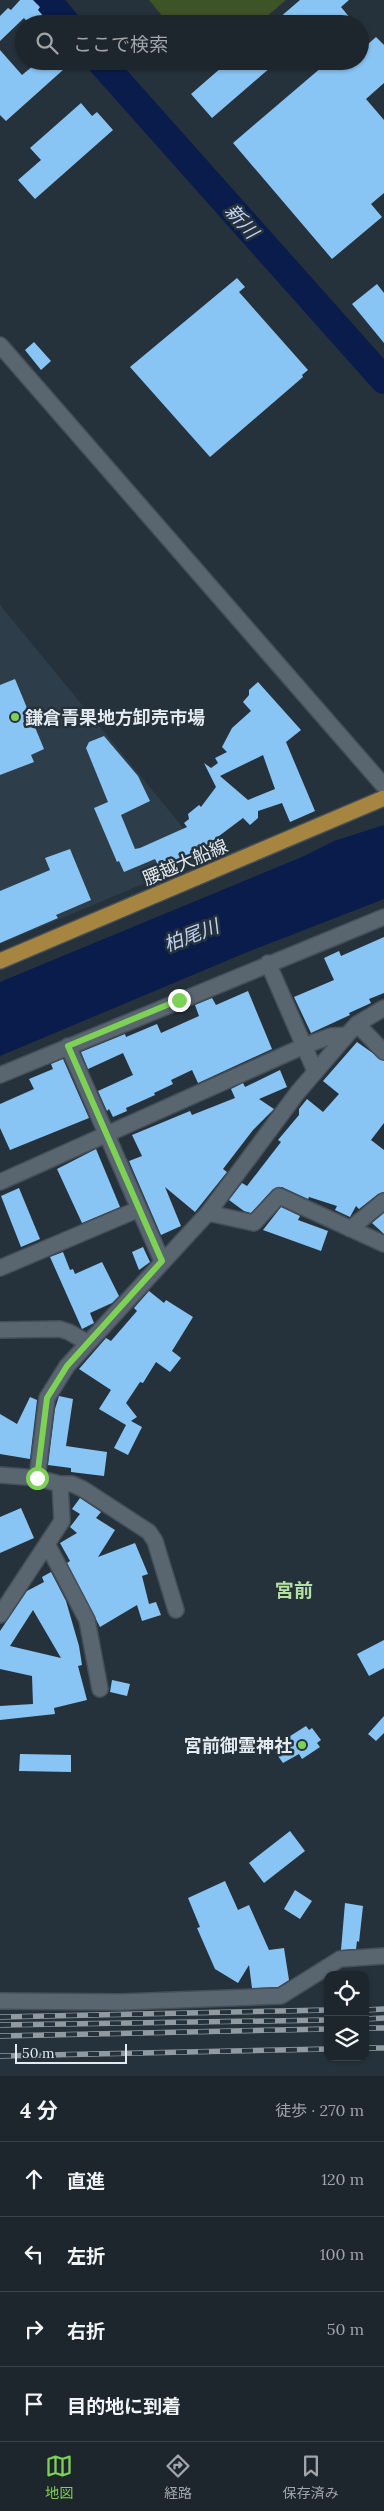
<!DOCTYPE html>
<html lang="ja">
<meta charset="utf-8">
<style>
:root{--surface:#1c262c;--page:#252e34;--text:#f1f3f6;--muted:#a0a5a9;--line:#3a4348;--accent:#7dd154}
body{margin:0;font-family:Lora,"Noto Sans JP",serif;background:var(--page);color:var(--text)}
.controls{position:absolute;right:15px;bottom:15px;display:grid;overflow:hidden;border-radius:10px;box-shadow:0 1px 4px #0004}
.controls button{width:45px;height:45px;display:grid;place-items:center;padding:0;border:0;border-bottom:1px solid var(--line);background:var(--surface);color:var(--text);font:25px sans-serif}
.scale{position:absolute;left:15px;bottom:12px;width:112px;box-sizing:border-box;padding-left:5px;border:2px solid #e3eaf0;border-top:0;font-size:14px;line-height:18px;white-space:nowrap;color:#e3eaf0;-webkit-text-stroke:4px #26323b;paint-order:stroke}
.stop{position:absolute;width:15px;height:15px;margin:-11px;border:4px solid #7dd154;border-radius:50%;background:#fff}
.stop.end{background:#7dd154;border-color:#fff;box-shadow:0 1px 5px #0008}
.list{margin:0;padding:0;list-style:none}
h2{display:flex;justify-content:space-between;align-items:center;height:65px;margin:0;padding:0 20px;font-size:21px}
h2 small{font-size:16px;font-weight:400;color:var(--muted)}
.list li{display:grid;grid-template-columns:32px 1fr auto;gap:15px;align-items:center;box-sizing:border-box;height:75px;padding:0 20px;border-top:1px solid var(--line)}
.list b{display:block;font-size:19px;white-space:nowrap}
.list em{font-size:16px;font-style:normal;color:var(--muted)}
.icon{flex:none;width:28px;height:28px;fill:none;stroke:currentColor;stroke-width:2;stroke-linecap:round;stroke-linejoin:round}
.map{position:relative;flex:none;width:384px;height:2076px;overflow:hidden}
.search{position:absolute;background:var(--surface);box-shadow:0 1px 4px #0004;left:15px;right:15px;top:15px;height:55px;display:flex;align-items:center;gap:12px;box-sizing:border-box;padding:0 18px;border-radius:28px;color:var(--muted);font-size:19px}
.sheet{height:365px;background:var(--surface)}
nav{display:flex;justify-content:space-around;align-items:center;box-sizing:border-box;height:70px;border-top:1px solid var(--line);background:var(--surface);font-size:14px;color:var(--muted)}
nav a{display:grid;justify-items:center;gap:2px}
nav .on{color:var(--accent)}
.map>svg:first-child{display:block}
.built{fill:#2d3e4a}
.green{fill:#3c5426}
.water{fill:#091c4b}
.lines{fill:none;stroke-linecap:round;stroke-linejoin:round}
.river{stroke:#091c4b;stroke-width:28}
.building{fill:#89c5f4;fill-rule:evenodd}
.minor-casing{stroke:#464f58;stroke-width:18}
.major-casing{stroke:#464f58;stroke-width:18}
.minor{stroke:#596670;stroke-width:15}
.major{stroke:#a68541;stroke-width:15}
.rail-casing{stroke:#919aa1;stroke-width:5.5}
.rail{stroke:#26323b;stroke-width:4;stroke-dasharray:11;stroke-linecap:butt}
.route{stroke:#7dd154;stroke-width:6}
.poi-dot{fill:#7dd154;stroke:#26323b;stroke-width:2}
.labels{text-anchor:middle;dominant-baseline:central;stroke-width:5;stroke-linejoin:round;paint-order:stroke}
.poi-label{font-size:18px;font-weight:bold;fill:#e3eaf0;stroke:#26323b;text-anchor:start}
.street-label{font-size:18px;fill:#e3eaf0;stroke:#26323b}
.water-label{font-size:19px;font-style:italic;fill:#c2d2f2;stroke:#26323b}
.neighbourhood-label{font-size:19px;font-weight:bold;fill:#b3e1a0;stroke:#26323b}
</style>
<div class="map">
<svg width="384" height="2076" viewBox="0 0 384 2076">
<rect width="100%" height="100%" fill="#26323b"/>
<path class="built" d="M0,605l207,252 -207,87z"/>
<path class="green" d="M149,0h137l-28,24h-89z"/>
<path class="water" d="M384,825v74l-139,54 -245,103v-74l302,-125 32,-16z"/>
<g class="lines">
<path class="river" d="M47,0l20,24
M100,61l284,319"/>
</g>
<path class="building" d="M20,0h13l7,7 -2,3 12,14h-21l-5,-6 -24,23v-25l8,-8 3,2z
M300,0h49l-8,7 14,17h-83z
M376,37l8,8v38l-18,16 18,21v73l-13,11 11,13 -50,42 -99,-116 96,-82h31v-10z
M0,50l22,25 17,-14h34l-67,60 -6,-6z
M229,61h49l-66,57 -21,-24z
M81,103l11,13 5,-4 16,18 -78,69 -17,-19 23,-20 -11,-12z
M237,278l8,9 -6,5 69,78 -6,5 1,2 -93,80 -80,-90z
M377,284l7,9v50l-32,-39z
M34,342l17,19 -10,9 -16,-20z
M15,679l29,70 -13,6 3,7 -34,13v-90z
M258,682l43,48 -15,12 29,69 -25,11 -8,-19 -24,8v7l-8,7 -7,-7 -48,36 -35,15 -5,-10 -31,13 -5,-11 -2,1 -23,-54 14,-6 -22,-54 3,-6 15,-6 34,40 12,25 -29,14 14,34 5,-1 47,-21 -3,-4 5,-4 -1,-5 11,-9 2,2 15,-20 -12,-24 7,5 7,-5 -3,-5 12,-6 -5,-5 10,-19 19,-17 -8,-9 6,-7v-5zM263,755l12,34 -27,11 -28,-24z
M70,849l21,51 -35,15 2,3 -58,25v-52l50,-21 -5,-12z
M384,937v56l-15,6 2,4 -22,10 1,2 -39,18 -17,-36 40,-17 -10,-22 15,-7 2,5z
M248,991l24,58 -74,34 -6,-13 -21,10 2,4 -19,9 1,2 -29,13 1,3 -14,6 -4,-8 -2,2 -9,-20 35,-16 -10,-22 -35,16 -7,-17 44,-18 1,3 31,-13 4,9 38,-17 -4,-11 17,-7 4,7z
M357,1042l27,19v62l-13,17 13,10v42l-6,2 -19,15 -3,-3 -6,11 -15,-7 2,-4 -28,-9 -1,2 -26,-12 -9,2 -22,24 -7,-2 -15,-11 13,-17 5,3 34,-44 -3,-2 21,-25v-6l8,-10 16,13 16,-18 -16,-13z
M63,1059l26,59 -79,32 -10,-22v-24l34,-15 -5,-10 24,-10 -2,-5z
M280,1070l7,17 -28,12 15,10 -21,21 -30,39 4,3 -32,40 -30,-25 16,39 -20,9 -32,-74 13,-5 -10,-21 58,-24 2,4 43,-17 -4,-9 12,-6 2,4z
M96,1149l24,58 -38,16 -25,-54z
M19,1188l21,51 -19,8 -20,-51z
M281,1207l19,9 -2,4 30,11 -7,20 -58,-21z
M384,1213v21l-12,-11z
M143,1247l7,15 -11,8 -7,-18z
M63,1252l7,18 3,-1 2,5 27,-12 17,34 -7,7 -22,10 4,10 -12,6 -32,-72z
M149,1291l15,12 2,-3 27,17 -21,34 9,7 -11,14 -14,-10 -13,21 -3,-1 -14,21 11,14 -6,4 11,6 -14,28 -14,-7 12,-23 -27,-16 12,-19 -32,-21 27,-31 5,3 26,-30 -3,-3z
M59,1396l14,3 -7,47 41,6 -3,24 -33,-4v-4l-23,-3 7,-56z
M30,1397l7,3 -7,59 -30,-5v-40l17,10z
M80,1498l21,14 -5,6 19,12 -17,27 37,-14 13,31 -6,2 7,28 7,-2 5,13 -19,6 -5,-16 -37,22 -33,-64 3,-2 -10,-18 17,-10 -7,-6 10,-13 -8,-5z
M21,1508l13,30 -34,15v-36z
M51,1572l15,29 13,45 3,19 -4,1 9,34 -33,8 1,6 -55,6v-14l33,-2 -1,-28 -32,-7v-38l27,-40 17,-9 -2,-5zM33,1610l28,48 -51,-12z
M384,1640v28l-15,8 -12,-22z
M112,1680l18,4 -3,12 -17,-4z
M384,1716v17l-8,8 -8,-7z
M306,1726l3,4 3,-2 9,12 -4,3 3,4 -18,12 -3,-5 -16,9 -8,-11 15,-10 -3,-4z
M20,1754l51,1v17l-52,-1z
M290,1831l15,20 -41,32 -15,-20z
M225,1881l13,29 11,-5 20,45 15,-2 5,32 -11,7 -26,1 -3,-23 -11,18 -23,-14 -18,-41 3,-1 -12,-29z
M295,1890l17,11 -12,18 -16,-10z
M345,1903l18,3 -4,36 -2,-1 -1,8 -15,1z"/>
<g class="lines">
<g class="minor-casing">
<path id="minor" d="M0,345l384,441
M268,963l47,108
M357,1024l27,28
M68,1046l94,215
M0,1075l384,-158
M0,1182l304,-136 27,-10 16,-1 10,-11 27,-16
M208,1213l46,10 25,-27 105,48
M350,1229l34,-28
M0,1268l139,-59
M0,1330l60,-1 9,3 19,11
M0,1475l37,3 23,6 2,37 -62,94
M37,1478l10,-80 20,-32 141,-153 90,-121 49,-57
M60,1484h12l11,5 66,43 6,9 21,69
M47,1544l40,76 13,69
M0,2001l121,1 160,-6 59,-37 44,-3"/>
</g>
<g class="major-casing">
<path id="major" d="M0,961l384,-163"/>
</g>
<use href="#minor" class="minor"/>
<use href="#major" class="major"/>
<g class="rail-casing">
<path id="rail" d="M365,2010l19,-1
M0,2017l328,-7
M365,2019l19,-1
M0,2025l328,-5
M365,2028h19
M0,2036l328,-7
M365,2048h19
M0,2056l328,-7"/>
</g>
<use href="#rail" class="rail"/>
</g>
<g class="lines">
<path class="route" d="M37,1478l10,-80 20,-32 95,-105 -94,-215 111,-46"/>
</g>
<g class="poi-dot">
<circle cx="15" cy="717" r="5"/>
<circle cx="302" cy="1745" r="5"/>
</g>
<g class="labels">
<g class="poi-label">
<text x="25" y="717">鎌倉青果地方卸売市場</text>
<text x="292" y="1745" text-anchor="end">宮前御霊神社</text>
</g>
<g class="street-label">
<text transform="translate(185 862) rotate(-23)">腰越大船線</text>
</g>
<g class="water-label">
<text transform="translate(242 221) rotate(48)">新川</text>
<text transform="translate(191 935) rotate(-21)">柏尾川</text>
</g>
<g class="neighbourhood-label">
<text x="294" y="1590">宮前</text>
</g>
</g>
</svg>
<div class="controls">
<button><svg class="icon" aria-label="locate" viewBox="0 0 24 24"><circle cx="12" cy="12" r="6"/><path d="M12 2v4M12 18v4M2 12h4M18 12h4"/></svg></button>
<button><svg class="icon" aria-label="layers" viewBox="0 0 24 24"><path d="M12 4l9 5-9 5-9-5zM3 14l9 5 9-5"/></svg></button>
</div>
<div class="scale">50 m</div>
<div class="stop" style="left:37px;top:1478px"></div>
<div class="stop end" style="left:179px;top:1000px"></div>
<div class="search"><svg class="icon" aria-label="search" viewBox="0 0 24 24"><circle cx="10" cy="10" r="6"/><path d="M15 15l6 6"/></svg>ここで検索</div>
</div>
<section class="sheet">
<h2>4 分<small>徒歩 · 270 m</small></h2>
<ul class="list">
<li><svg class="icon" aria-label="ahead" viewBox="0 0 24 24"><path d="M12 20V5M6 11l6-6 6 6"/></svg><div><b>直進</b></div><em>120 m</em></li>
<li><svg class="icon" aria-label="left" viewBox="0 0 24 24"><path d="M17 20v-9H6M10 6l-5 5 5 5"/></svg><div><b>左折</b></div><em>100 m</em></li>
<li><svg class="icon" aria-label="right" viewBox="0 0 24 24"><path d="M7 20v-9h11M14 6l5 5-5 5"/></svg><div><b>右折</b></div><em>50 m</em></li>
<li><svg class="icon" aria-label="arrive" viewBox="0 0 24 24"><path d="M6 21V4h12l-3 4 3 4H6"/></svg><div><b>目的地に到着</b></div></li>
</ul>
</section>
<nav>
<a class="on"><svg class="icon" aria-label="map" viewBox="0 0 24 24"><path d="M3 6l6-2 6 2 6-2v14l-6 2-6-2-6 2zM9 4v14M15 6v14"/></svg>地図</a>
<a><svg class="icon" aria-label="directions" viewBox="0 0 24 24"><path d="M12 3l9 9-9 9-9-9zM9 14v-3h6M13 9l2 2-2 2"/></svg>経路</a>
<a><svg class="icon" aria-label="saved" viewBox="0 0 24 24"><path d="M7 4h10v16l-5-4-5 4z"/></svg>保存済み</a>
</nav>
